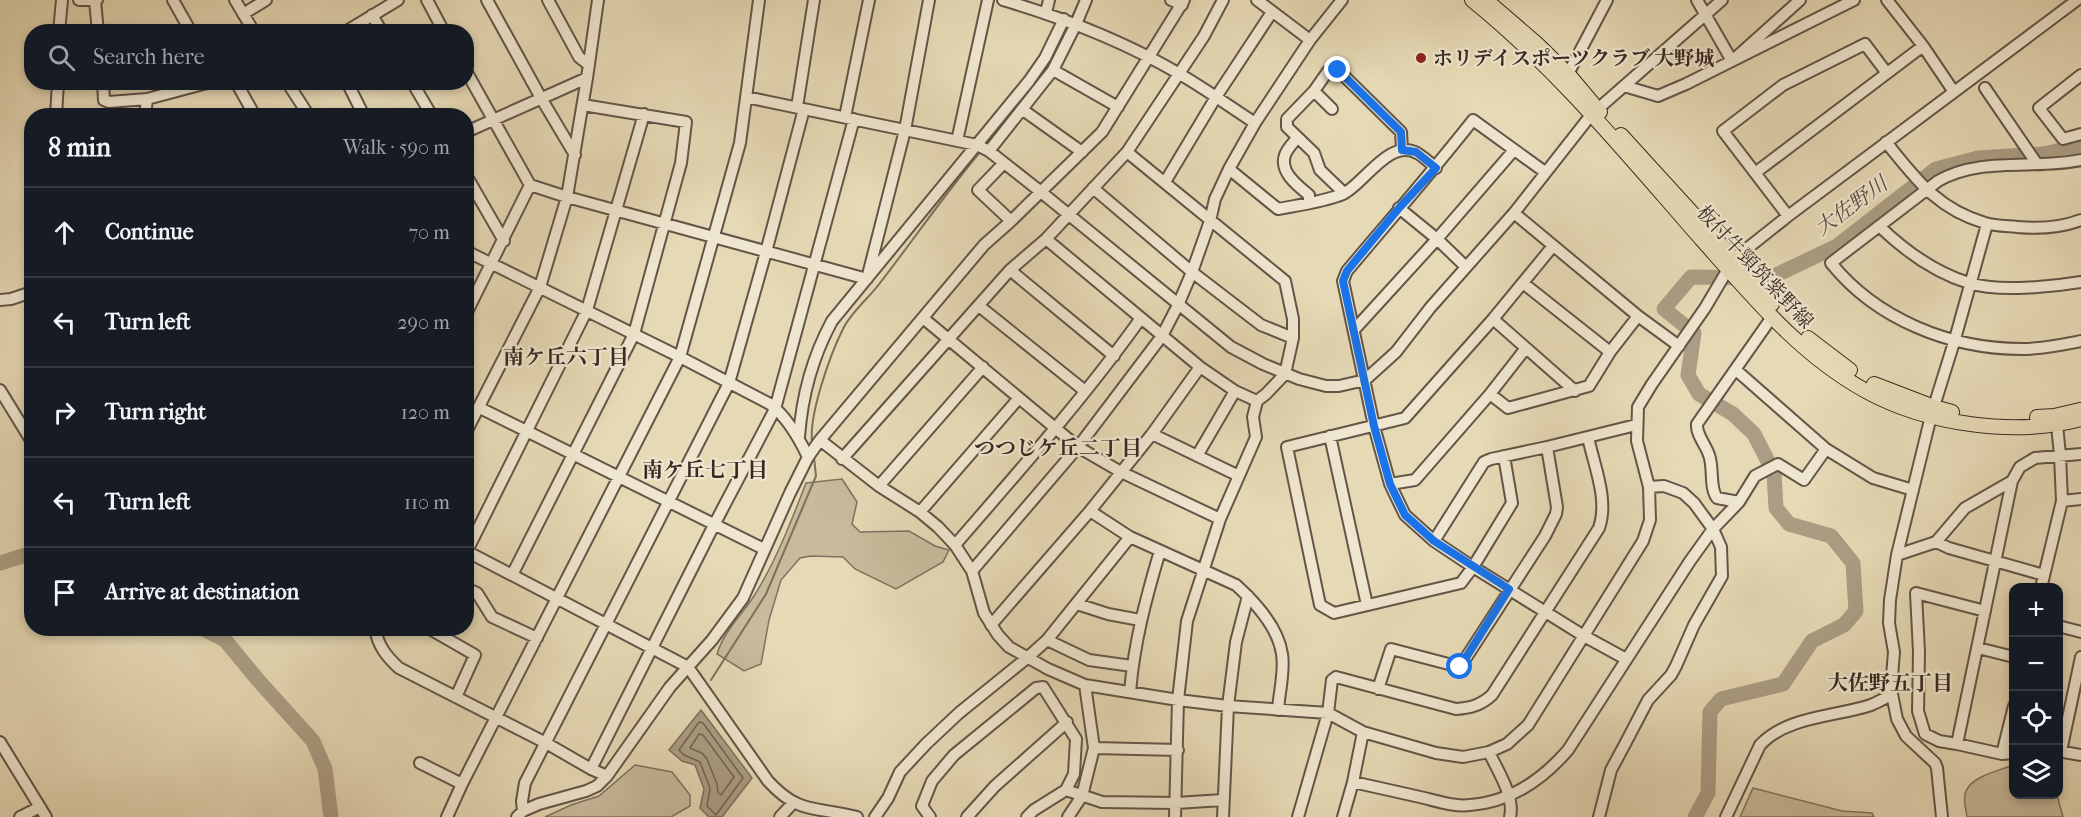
<!DOCTYPE html>
<meta charset="utf-8">
<style>
:root{--surface:#171b24;--page:#242831;--text:#f1f3f6;--muted:#9ea1a6;--line:#363941}
body{margin:0;font-family:"IM FELL French Canon","Noto Serif JP",serif;background:var(--page);color:var(--text)}
.controls{position:absolute;right:18px;bottom:18px;display:grid;overflow:hidden;border-radius:12px;box-shadow:0 3px 9px #0003}
.controls button{width:54px;height:54px;display:grid;place-items:center;padding:0;border:0;border-bottom:2px solid var(--line);background:var(--surface);color:var(--text);font:30px sans-serif}
.stop{position:absolute;width:18px;height:18px;margin:-14px;border:4px solid #1a73e8;border-radius:50%;background:#fff}
.stop.end{background:#1a73e8;border-color:#fff;box-shadow:0 2px 6px #0008}
.list{margin:0;padding:0;list-style:none}
h2{display:flex;justify-content:space-between;align-items:center;height:78px;margin:0;padding:0 24px;font-size:26px}
h2 small{font-size:20px;font-weight:400;color:var(--muted)}
.list li{display:grid;grid-template-columns:39px 1fr auto;gap:18px;align-items:center;box-sizing:border-box;height:90px;padding:0 24px;border-top:2px solid var(--line)}
.list b{display:block;font-size:22px;white-space:nowrap}
.list em{font-size:20px;font-style:normal;color:var(--muted)}
.icon{flex:none;width:33px;height:33px;fill:none;stroke:currentColor;stroke-width:2;stroke-linecap:round;stroke-linejoin:round}
.map{position:relative;flex:none;width:2081px;height:817px;overflow:hidden}
.search{position:absolute;background:var(--surface);box-shadow:0 3px 9px #0003;left:24px;top:24px;width:450px;height:66px;display:flex;align-items:center;gap:15px;box-sizing:border-box;padding:0 21px;border-radius:24px;color:var(--muted);font-size:22px}
.panel{position:absolute;background:var(--surface);box-shadow:0 3px 9px #0003;left:24px;top:108px;width:450px;height:528px;border-radius:24px}
.map>svg:first-child{display:block}
.green{fill:#c8bb9c;stroke:#807260;stroke-width:1.5}
.water{fill:#ab9d83;stroke:#7d6f5d;stroke-width:1.5}
.lines{fill:none;stroke-linecap:round;stroke-linejoin:round}
.shore{stroke:#726353;stroke-width:1.5}
.stream{stroke:#7d6f5d;stroke-width:2}
.river{stroke:#ab9d83;stroke-width:15}
.minor-casing{stroke:#645548;stroke-width:14}
.major-casing{stroke:#382923;stroke-width:16}
.minor{stroke:#efe6cf;stroke-width:10}
.major{stroke:#e6d9b5;stroke-width:14}
.route{stroke:#1a73e8;stroke-width:8}
.poi-dot{fill:#8f2418;stroke:#efe6cf;stroke-width:2}
.labels{text-anchor:middle;dominant-baseline:central;stroke-width:4.5;stroke-linejoin:round;paint-order:stroke}
.poi-label{font-size:20px;font-weight:bold;fill:#382923;stroke:#efe6cf;text-anchor:start}
.street-label{font-size:20px;fill:#382923;stroke:#efe6cf}
.water-label{font-size:21px;font-style:italic;fill:#5a4c40;stroke:#efe6cf}
.neighbourhood-label{font-size:21px;font-weight:bold;fill:#382923;stroke:#efe6cf}
</style>
<div class="map">
<svg width="2081" height="817" viewBox="0 0 2081 817">
<rect width="100%" height="100%" fill="#e6d9b5"/>
<filter id="stains"><feTurbulence type="fractalNoise" baseFrequency=".00333" numOctaves="4"/><feColorMatrix values="0 0 0 0 .2 0 0 0 0 .09 0 0 0 0 .02 0 0 0 .5 -.17"/></filter>
<radialGradient id="worn" r=".72"><stop offset=".6" stop-color="#630" stop-opacity="0"/><stop offset="1" stop-color="#630" stop-opacity=".3"/></radialGradient>
<path class="green" d="M842,479l15,23 -5,22 8,8 49,-1 26,15 14,4 -6,12 -47,27 -41,-20 -12,-12 -32,-1 -11,2 -19,22 -12,40 -8,44 -17,7 -27,-17c7,-23 24,-38 37,-58 22,-35 37,-74 52,-113z
M635,765l37,7 18,23v11l-19,11h-126l26,-12 28,-9z
M2013,765l1,29 43,1 6,22h-96c-1,-8 -5,-20 0,-28 7,-13 34,-19 46,-24z
M1753,788l89,23 30,2 2,4h-134z"/>
<path class="water" d="M701,710l51,68 -30,39h-13l-9,-9 4,-19 -9,-24 -13,-4 -13,-11z"/>
<g class="lines">
<path class="shore" d="M699,722l4,1 40,55 -27,37 -9,-9 3,-18 -10,-26 -16,-7 -5,-5z
M699,734l4,1 31,42 -13,18 -3,-2 -1,-9 -10,-25 -5,-6 -12,-5z"/>
<path class="stream" d="M1071,19l9,-19
M1049,61l19,-37
M985,145l30,-38
M812,442c-3,-28 18,-87 31,-113 8,-17 26,-31 37,-46 34,-44 65,-89 100,-131
M711,680l55,-86 50,-118 -2,-19"/>
<path class="river" d="M0,563l32,-10
M202,628l23,12 33,40 55,61 12,28 6,48
M1695,817l13,-24 2,-81 11,-13 62,-15 29,-43 32,-16 12,-14 -3,-48 -22,-27 -42,-12 -13,-16 -2,-35 -20,-39 -21,-20 -34,-20 -11,-19 6,-42 -30,-24 27,-32 79,1 67,-32 99,-77 42,-11 64,-4 39,-8"/>
<g class="minor-casing">
<path id="minor" d="M79,0h18
M173,0l18,32
M235,0l19,32
M427,0l17,32
M487,0l54,98 34,57
M548,0l31,57 10,8
M1003,0c61,18 120,41 175,73 26,15 51,33 77,50
M1171,0l11,5
M1257,0l53,40
M1697,0l35,61 68,-61
M1887,0l36,46 31,46
M95,1l3,31
M1046,13l3,-13
M243,14l23,-14
M372,15l10,17
M59,32l3,-32
M345,32l53,-32
M1053,70l65,37
M466,71l64,114 37,12 300,82
M1568,74l39,-74
M2081,75l-42,33 24,31 18,-5
M103,82l1,18 5,2 38,-3 60,-16 18,-1
M236,82l19,34
M287,82l22,34
M347,82l17,34
M412,82l20,34
M1624,86l34,10 28,-12 168,-84
M1985,88l52,76
M1314,91l18,18
M746,97l231,48 12,6 52,41 190,155 32,17 36,15 27,7h13l26,-6 31,-28 34,-44 84,-95 77,-98 131,-115
M797,107l17,-107
M1023,110l59,42
M56,116l2,-34
M145,116l2,-17
M845,117l24,-117
M466,132l121,-54 11,-78
M1297,138c-4,5 -10,11 -12,17 -6,17 13,31 24,40v8
M957,141l31,-141
M1886,142c30,37 51,67 99,81 10,3 22,3 32,4 22,2 43,1 64,-7
M989,151l64,-81 23,-46 10,-24
M1127,152l158,129 8,38v19l-8,36 -19,20 -9,7 -4,16 3,20 -36,82 -33,102 -9,79 -3,117
M2081,160c-47,10 -99,-4 -143,21l-107,82c45,56 119,86 191,86 20,0 39,-4 59,-8
M1004,163l-26,27 33,31
M1229,169l49,40c21,-4 45,-7 65,-15 21,-10 46,-56 74,-41 7,4 13,10 19,15
M1545,172l-72,-52c-41,52 -84,101 -126,151l-4,10 31,145 16,58 15,31 29,26 39,26 111,69 42,23
M1755,173l168,-127
M466,175l38,66
M1165,182l51,-85 56,-85
M1093,188l99,84 69,53 32,13
M1344,193l-24,-23 -6,-17 -27,-26v-8l27,-28 14,-20 10,-1 63,62 1,18
M1399,208l38,31 28,27
M1514,213l124,103 41,30
M1788,216l-65,-85 60,-46 82,-41 21,28
M1879,226c25,24 57,47 90,57 28,9 83,4 112,-1
M1046,239l154,128 35,24 22,10
M32,245v1
M466,251l214,106 90,47c17,13 29,34 38,53
M1010,270l104,86
M868,275l37,-145 24,-130
M1523,283l87,69
M0,300l11,-1 21,-7
M979,306l106,85
M466,314l64,-129
M1772,317l-75,107c-1,11 9,21 12,31 5,13 0,32 8,43l22,4 16,-26 23,-12 26,16 22,-31
M923,318l155,129 43,25 99,47
M1493,319l82,72
M1354,330l83,-91 77,-89
M1736,370l90,79 47,29 40,12
M0,390l32,52
M1490,394l18,14 81,-22 21,-34 28,-36
M480,408l284,141
M466,432l74,-145 27,-90 20,-119
M1152,434l87,42
M1330,436l37,169
M799,437c3,-42 13,-79 33,-116l197,-240 16,-23 19,-39
M820,440l59,46 41,26 18,15 17,18 17,26 12,42 14,22 11,12 39,22 37,16 93,15 50,6 100,7 35,19 73,21 27,4 26,-5 18,-8 21,-19 115,-184 7,-21 -1,-33 -12,-46 1,-34 14,-23 53,-76 29,-49 54,-43 289,-216
M1197,456l38,-65
M1504,456l8,47 -39,64 -12,16 -127,30 -14,-8 -33,-158 118,-29 88,-99 60,-73
M842,459l168,-189 36,-31 81,-87 77,-116 19,-36
M2012,481l-55,263 45,10 12,-1
M1390,484l25,-4 75,-86 36,-46
M879,486l104,-119
M2062,501l19,-2
M1090,511l40,26 106,48c20,18 42,42 46,69 3,17 -3,39 -4,56
M920,512l99,-114
M1434,541l50,-79 7,-3 56,-12 89,-22
M1936,542l13,6 95,27
M955,545c64,-74 129,-147 186,-227
M466,551l222,116 80,114c32,35 49,25 89,36
M467,551l120,-241 57,-196
M1897,555l39,-13 29,-34 47,-27 8,-14 15,-9 46,-4
M972,571l106,-124 84,-111 16,-31 14,-33 18,-51 5,-22 14,-30 26,-46 55,-83 32,-40
M512,575l122,-241 47,-171 5,-41 -103,-17
M466,588l11,5 15,24 45,21
M2041,588l21,-87 -2,-46 -3,-30 -3,-8
M1077,604l31,10 32,6
M991,625l99,-114 62,-77 48,-67
M2058,626l23,6
M375,628c3,18 11,28 24,40l147,75 45,26 16,7
M428,628l47,27 -19,42
M1047,640l42,20 43,6
M1978,648l36,9
M1378,689l13,-40 69,18 85,-131 11,-22 1,-7 -10,-60
M1130,692c4,-49 16,-94 30,-141
M0,742l46,75
M1957,744l-18,-3 -14,-7 -7,-23 1,-59 -3,-59 69,18
M1094,748l84,2
M2058,751l23,4
M2061,751l20,-94
M1489,752c8,18 26,44 21,65
M2002,754l12,-48
M420,763l42,21
M591,769l123,-244 61,-116 79,-290
M1353,782c22,5 45,10 67,15 17,4 34,10 50,8 40,-3 73,-26 98,-55l122,-189 23,-32 26,-27
M1066,790l36,12 74,1 47,-3
M523,811l-1,-10 3,-18 204,-400 37,-131 38,-143
M20,817l20,-10
M447,817l15,-33 218,-427 60,-214 19,-143
M517,817l6,-6 16,-7 47,-13 11,-5 10,-10 63,-89 42,-47 31,-42 47,-105 18,-36 12,-17 164,-195 27,-24 91,-89 82,-132
M780,817l13,-14
M875,817l13,-19 12,-26 26,-28 33,-31 68,-55 20,-18 83,-103
M930,817l-8,-11 10,-25 22,-26 82,-67 7,-1 33,52 -2,35 -8,16 -32,20 -7,7
M967,817l28,-31 72,-64
M1068,817l14,-21 12,-48 -9,-63
M1223,817l5,-111 8,-64 12,-46
M1298,817l30,-104 4,-33 4,-3 120,32c15,-1 25,-4 36,-14l107,-167c10,-28 -5,-62 -11,-91
M1343,817l10,-35 10,-50
M1599,817l12,-47 14,-26 23,-44 23,-25 5,-9 18,-41 28,-49 -1,-29 -8,-18 -19,-26 -11,-10 -19,-7 -15,1
M1726,817l34,-72c27,-29 75,-28 111,-40 7,-3 14,-7 21,-10
M1942,817l-5,-49 -2,-5 -29,-27 -9,-17 -6,-30 3,-37 -5,-29 1,-23 7,-45 34,-139 24,-77 32,-115"/>
</g>
<g class="major-casing">
<path id="major" d="M1472,0c87,70 158,158 231,241 49,55 97,114 163,150 60,33 148,46 215,28
M1486,0l50,43 32,31 32,38
M1621,135l113,124 38,45
M1808,338l42,32
M1874,384l60,23 18,5
M2037,417l17,-1 26,-6"/>
</g>
<use href="#minor" class="minor"/>
<use href="#major" class="major"/>
</g>
<g class="lines">
<path class="route" d="M1338,70l63,62 1,18 14,2 20,16 -37,40 -52,63 -4,10 31,145 16,58 15,31 29,26 75,48 -49,78"/>
</g>
<circle class="poi-dot" cx="1421" cy="58" r="6"/>
<g class="labels">
<g class="poi-label">
<text x="1433" y="58">ホリデイスポーツクラブ 大野城</text>
</g>
<g class="street-label">
<text transform="translate(1755 267) rotate(47)">板付牛頸筑紫野線</text>
</g>
<g class="water-label">
<text transform="translate(1851 206) rotate(-36)">大佐野川</text>
</g>
<g class="neighbourhood-label">
<text x="566" y="357">南ケ丘六丁目</text>
<text x="1058" y="448">つつじケ丘二丁目</text>
<text x="705" y="470">南ケ丘七丁目</text>
<text x="1890" y="683">大佐野五丁目</text>
</g>
</g>
<rect width="100%" height="100%" filter="url(#stains)"/>
<rect width="100%" height="100%" fill="url(#worn)"/>
</svg>
<div class="controls">
<button>+</button>
<button>−</button>
<button><svg class="icon" aria-label="locate" viewBox="0 0 24 24"><circle cx="12" cy="12" r="6"/><path d="M12 2v4M12 18v4M2 12h4M18 12h4"/></svg></button>
<button><svg class="icon" aria-label="layers" viewBox="0 0 24 24"><path d="M12 4l9 5-9 5-9-5zM3 14l9 5 9-5"/></svg></button>
</div>
<div class="stop" style="left:1460px;top:667px"></div>
<div class="stop end" style="left:1338px;top:70px"></div>
<div class="search"><svg class="icon" aria-label="search" viewBox="0 0 24 24"><circle cx="10" cy="10" r="6"/><path d="M15 15l6 6"/></svg>Search here</div>
<section class="panel">
<h2>8 min<small>Walk · 590 m</small></h2>
<ul class="list">
<li><svg class="icon" aria-label="ahead" viewBox="0 0 24 24"><path d="M12 20V5M6 11l6-6 6 6"/></svg><div><b>Continue</b></div><em>70 m</em></li>
<li><svg class="icon" aria-label="left" viewBox="0 0 24 24"><path d="M17 20v-9H6M10 6l-5 5 5 5"/></svg><div><b>Turn left</b></div><em>290 m</em></li>
<li><svg class="icon" aria-label="right" viewBox="0 0 24 24"><path d="M7 20v-9h11M14 6l5 5-5 5"/></svg><div><b>Turn right</b></div><em>120 m</em></li>
<li><svg class="icon" aria-label="left" viewBox="0 0 24 24"><path d="M17 20v-9H6M10 6l-5 5 5 5"/></svg><div><b>Turn left</b></div><em>110 m</em></li>
<li><svg class="icon" aria-label="arrive" viewBox="0 0 24 24"><path d="M6 21V4h12l-3 4 3 4H6"/></svg><div><b>Arrive at destination</b></div></li>
</ul>
</section>
</div>
